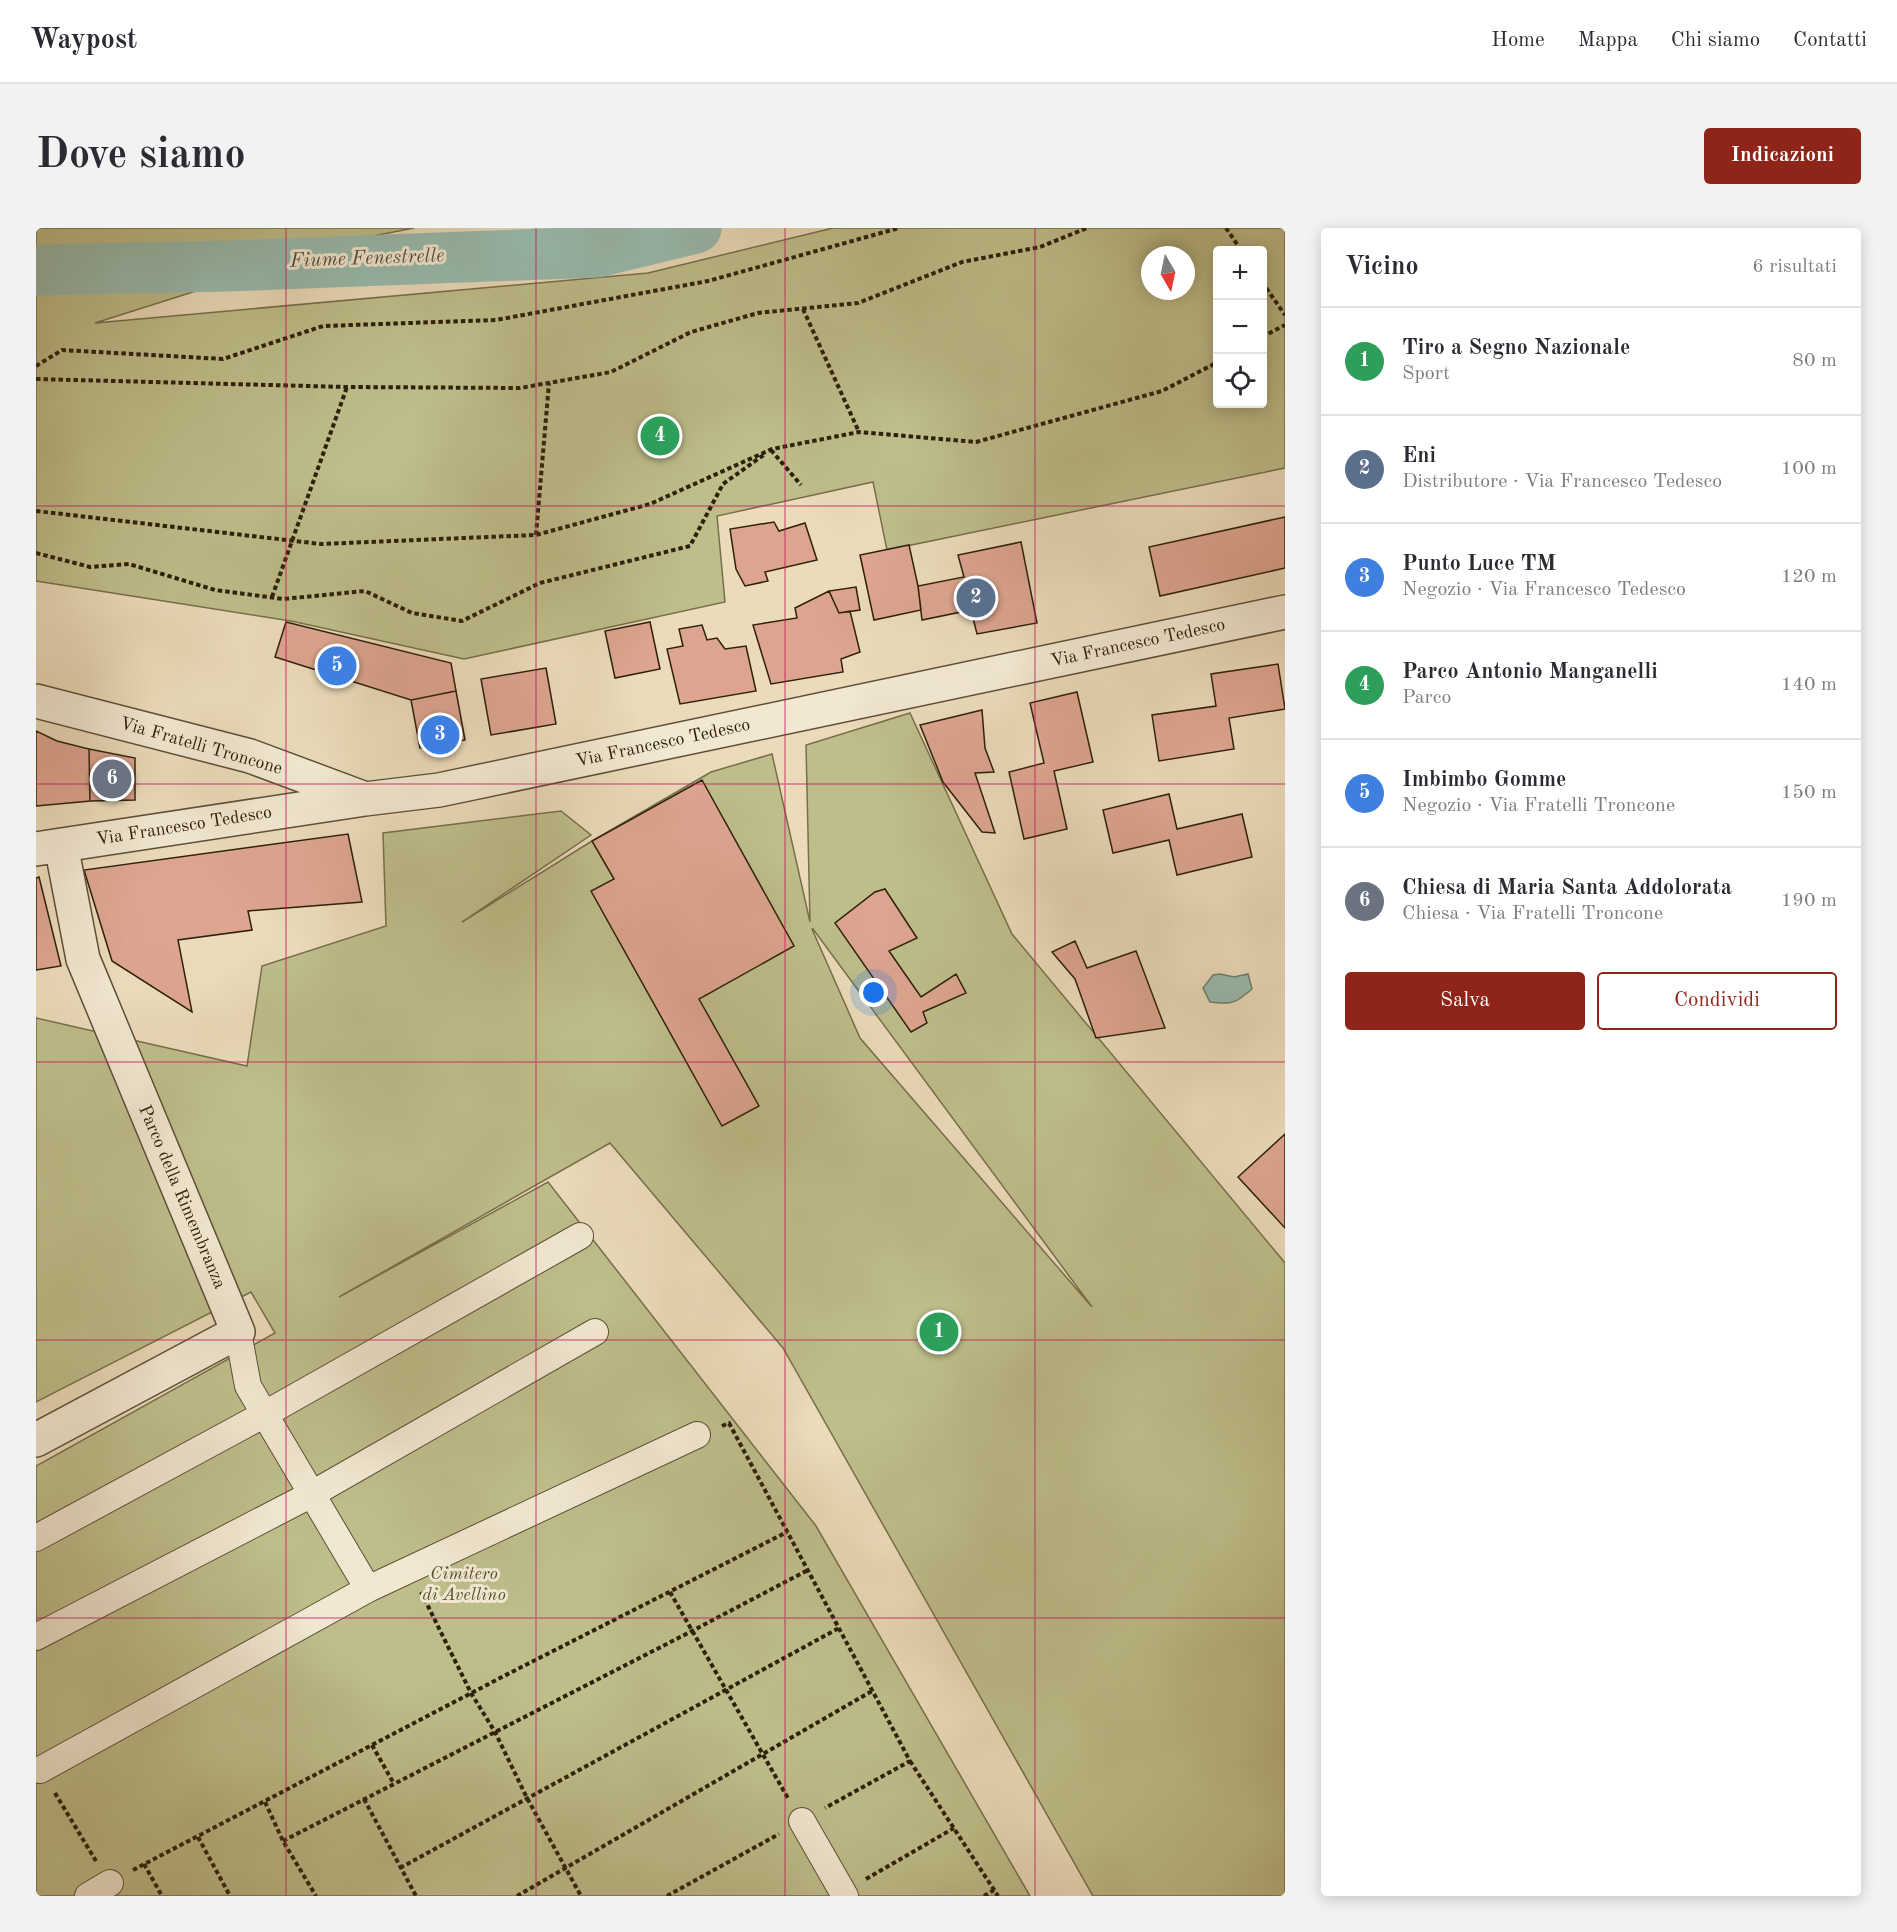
<!DOCTYPE html>
<html lang="it">
<meta charset="utf-8">
<style>
:root{--surface:#fff;--page:#f2f2f3;--text:#2b2b33;--muted:#7c7c81;--line:#e1e1e2;--accent:#8f2418}
body{margin:0;font-family:"Old Standard TT",serif;background:var(--page);color:var(--text)}
.controls{position:absolute;right:18px;top:18px;display:grid;overflow:hidden;border-radius:6px;box-shadow:0 3px 15px #0003}
.controls button{width:54px;height:54px;display:grid;place-items:center;padding:0;border:0;border-bottom:2px solid var(--line);background:var(--surface);color:var(--text);font:30px sans-serif}
.compass{position:absolute;left:1105px;top:18px;width:54px;height:54px;border-radius:50%;background:var(--surface);box-shadow:0 3px 15px #0003;rotate:171deg}
.you{position:absolute;left:838px;top:765px;width:21px;height:21px;margin:-15px;border:4px solid #fff;border-radius:50%;background:#1a73e8;box-shadow:0 0 0 9px #1a73e833}
.badge{display:grid;place-items:center;width:39px;height:39px;border-radius:50%;background:var(--accent);color:#fff;font-size:20px;font-weight:700}
.pin{position:absolute;translate:-50% -50%;border:3px solid #fff;box-shadow:0 2px 6px #0006}
.list{margin:0;padding:0;list-style:none}
h2{display:flex;justify-content:space-between;align-items:center;height:78px;margin:0;padding:0 24px;font-size:26px}
h2 small{font-size:20px;font-weight:400;color:var(--muted)}
.list li{display:grid;grid-template-columns:39px 1fr auto;gap:18px;align-items:center;box-sizing:border-box;height:108px;padding:0 24px;border-top:2px solid var(--line)}
.list b{display:block;font-size:22px;white-space:nowrap}
.list p{margin:0;font-size:20px;white-space:nowrap;color:var(--muted)}
.list em{font-size:20px;font-style:normal;color:var(--muted)}
.actions{display:flex;gap:12px;padding:18px 24px}
.actions a{flex:1;padding:14px 0;border:2px solid var(--accent);border-radius:6px;text-align:center;font-size:21px;color:var(--accent)}
.actions .main{background:var(--accent);color:#fff}
.icon{flex:none;width:33px;height:33px;fill:none;stroke:currentColor;stroke-width:2;stroke-linecap:round;stroke-linejoin:round}
.map{position:relative;flex:none;width:1249px;height:1668px;overflow:hidden;border-radius:6px}
header{display:flex;align-items:center;gap:36px;box-sizing:border-box;height:84px;padding:0 30px;background:var(--surface);border-bottom:2px solid var(--line)}
header strong{font-size:28px}
nav{display:flex;gap:33px;margin-inline-start:auto;font-size:21px}
.intro{display:flex;align-items:center;justify-content:space-between;box-sizing:border-box;height:144px;padding:0 36px}
h1{margin:0;font-size:42px}
.button{padding:15px 27px;border-radius:6px;background:var(--accent);color:#fff;font-size:21px;font-weight:700}
main{display:flex;gap:36px;padding:0 36px}
aside{flex:1;background:var(--surface);border-radius:6px;box-shadow:0 3px 15px #0003}
.map>svg:first-child{display:block}
.green{fill:#bebe8b;stroke:#766f4b;stroke-width:1.5;fill-rule:evenodd}
.water{fill:#98bbae;stroke:#6e7d6d;stroke-width:1.5}
.lines{fill:none;stroke-linecap:round;stroke-linejoin:round}
.river{stroke:#98bbae;stroke-width:51}
.building{fill:#dda590;stroke:#2e200b;stroke-width:1.5}
.pedestrian-casing{stroke:#5d4f37;stroke-width:28}
.tertiary-casing{stroke:#5d4f37;stroke-width:36}
.path{stroke:#2e200b;stroke-width:4;stroke-dasharray:4.5 3;stroke-linecap:butt}
.pedestrian{stroke:#f2e8d2;stroke-width:26}
.tertiary{stroke:#f2e8d2;stroke-width:33}
.grid{fill:none;stroke:#c2185b;stroke-width:1.5;stroke-opacity:0.55}
.labels{text-anchor:middle;dominant-baseline:central;stroke-width:6;stroke-linejoin:round;paint-order:stroke}
.street-label{font-size:18px;fill:#2e200b;stroke:#f2e8d2}
.park-label{font-size:18px;font-style:italic;fill:#594f31;stroke:#f2e8d2}
.water-label{font-size:20px;font-style:italic;fill:#4e4e3c;stroke:#f2e8d2}
</style>
<header>
<strong>Waypost</strong>
<nav><a>Home</a><a>Mappa</a><a>Chi siamo</a><a>Contatti</a></nav>
</header>
<div class="intro"><h1>Dove siamo</h1><a class="button">Indicazioni</a></div>
<main>
<div class="map">
<svg width="1249" height="1668" viewBox="0 0 1249 1668">
<rect width="100%" height="100%" fill="#ebdbba"/>
<filter id="stains"><feTurbulence type="fractalNoise" baseFrequency=".00333" numOctaves="4"/><feColorMatrix values="0 0 0 0 .2 0 0 0 0 .09 0 0 0 0 .02 0 0 0 .5 -.17"/></filter>
<radialGradient id="worn" r=".72"><stop offset=".6" stop-color="#630" stop-opacity="0"/><stop offset="1" stop-color="#630" stop-opacity=".3"/></radialGradient>
<path class="green" d="M0,0h378l-51,10 -268,85 553,-50 185,-45h452v240l-398,82 -14,-68 -156,34 8,86 -261,57 -173,-38 -255,-40zM1182,22h44v154h-44zM1114,27h36v36h-36z
M874,485l102,221 273,329v633h-192l-310,-548 -173,-205 -271,154 209,-115 268,344 214,370h-994v-430l239,-133 -24,-41 -215,110v-384l211,48 15,-100 124,-40 -3,-93 178,-22 30,24 -129,87 130,-81 119,-69 61,-18 38,168 -4,-177zM776,701h1l279,378 -232,-269z"/>
<path class="water" d="M1184,746l14,3 14,-3 4,15c-16,14 -20,16 -42,13l-7,-14 10,-13z"/>
<g class="lines">
<path class="river" d="M0,42l193,-4 368,-14 99,-24"/>
</g>
<path class="building" d="M1249,289v51l-125,28 -11,-49z
M738,294l5,9 26,-8 12,37 -52,12 3,9 -23,5 -9,-17 -6,-40z
M985,314l16,81 -60,11 -6,-24 -49,10 -4,-34 46,-9 -6,-22z
M873,317l9,41 3,24 -47,10 -14,-65z
M820,359l4,23 -21,3 -10,-22z
M793,363l10,22 11,-2 10,41 -19,7 2,13 -72,12 -18,-59 44,-7 -2,-10z
M250,394l165,41 5,28 -45,9 -136,-43z
M614,394l10,47 -45,9 -10,-47z
M666,397l5,15 10,-2 8,11 21,-3 10,45 -76,13 -13,-55 16,-3 -4,-17z
M1242,436l7,45 -56,9 5,31 -75,12 -7,-46 64,-9 -5,-32z
M510,440l10,56 -65,11 -10,-56z
M420,463l9,49 -45,8 -9,-48z
M1041,464l16,70 -39,9 13,58 -43,10 -15,-67 35,-9 -14,-60z
M946,482l3,38 9,24 -19,1 20,60 -13,-1 -39,-50 -23,-57z
M0,503l21,10 32,8 1,52 -54,5z
M53,521l46,9v42l-45,1z
M666,552l92,166 -95,53 60,107 -37,20 -131,-235 23,-12 -22,-38z
M1133,566l8,35 65,-15 10,43 -75,18 -8,-35 -56,13 -10,-43z
M312,606l14,68 -114,9 4,19 -74,10 14,72 -80,-51 -28,-91z
M3,649l22,89 -25,4v-92z
M849,661l32,49 -28,13 32,46 35,-23 10,19 -43,19 4,11 -16,9 -76,-109 40,-31z
M1039,713l12,27 49,-17 29,77 -69,10 -21,-59 -23,-27z
M1249,906v94l-47,-51z"/>
<g class="lines">
<g class="pedestrian-casing">
<path id="pedestrian" d="M0,1310l229,-124 315,-178
M332,1361l329,-154
M0,1409l276,-143 283,-162
M4,1542l328,-181 -120,-203 -10,-54
M766,1593l43,75
M52,1668l22,-13"/>
</g>
<g class="tertiary-casing">
<path id="tertiary" d="M0,473l214,55 113,42
M0,621l329,-50 74,-9 846,-178
M0,1212l202,-108 -155,-373 -22,-114"/>
</g>
<path class="path" d="M1190,0l15,22
M1226,54l23,33
M767,81l56,123
M1226,109l23,-12
M0,138l26,-16 161,9 100,-33 173,-6 212,-39 191,-53
M0,151l311,8 173,1 91,-16 80,-40 67,-19 100,-10 104,-41 78,-15 47,-19
M735,222l30,35
M0,283l285,33 215,-9 114,-31 122,-55 87,-17 117,10 186,-51 56,-29
M500,307l13,-152
M0,325l54,14 39,-3 86,26 68,9 82,-8 47,22 50,8 78,-38 150,-37 33,-62 42,-30
M236,369l75,-210
M686,1198l7,-3 181,338 -85,47
M385,1364l50,101 24,39 32,66 54,98
M634,1364l119,208
M336,1517l22,39
M874,1533l88,135
M19,1565l41,68
M328,1571l52,97
M229,1574l18,39 33,55
M162,1609l32,59
M247,1613l409,-210 116,-61
M108,1636l18,32
M364,1640l439,-240
M97,1642l369,-193 285,-145
M830,1651l88,-51
M481,1668l355,-205
M631,1668l112,-62
M948,1668l10,-6"/>
<use href="#pedestrian" class="pedestrian"/>
<use href="#tertiary" class="tertiary"/>
</g>
<path class="grid" d="M250,0v1668M500,0v1668M749,0v1668M999,0v1668M0,278h1249M0,556h1249M0,834h1249M0,1112h1249M0,1390h1249"/>
<g class="labels">
<g class="street-label">
<text transform="translate(1102 415) rotate(-12)">Via Francesco Tedesco</text>
<text transform="translate(627 515) rotate(-12)">Via Francesco Tedesco</text>
<text transform="translate(165 518) rotate(16)">Via Fratelli Troncone</text>
<text transform="translate(148 598) rotate(-9)">Via Francesco Tedesco</text>
<text transform="translate(146 969) rotate(67)">Parco della Rimembranza</text>
</g>
<g class="park-label">
<text x="428" y="1346">Cimitero<tspan x="428" dy="21">di Avellino</tspan></text>
</g>
<g class="water-label">
<text transform="translate(331 31) rotate(-2)">Fiume Fenestrelle</text>
</g>
</g>
<rect width="100%" height="100%" filter="url(#stains)"/>
<rect width="100%" height="100%" fill="url(#worn)"/>
</svg>
<div class="controls">
<button>+</button>
<button>−</button>
<button><svg class="icon" aria-label="locate" viewBox="0 0 24 24"><circle cx="12" cy="12" r="6"/><path d="M12 2v4M12 18v4M2 12h4M18 12h4"/></svg></button>
</div>
<svg class="compass" viewBox="-18 -18 36 36"><path d="M0-13l5 13h-10z" fill="#e53935"/><path d="M0 13l5-13h-10z" fill="#7c7c81"/></svg>
<div class="you"></div>
<div class="pin badge" style="left:903px;top:1104px;background:#2e9e5b">1</div>
<div class="pin badge" style="left:940px;top:370px;background:#5c6f8a">2</div>
<div class="pin badge" style="left:404px;top:507px;background:#3f7fe0">3</div>
<div class="pin badge" style="left:624px;top:208px;background:#2e9e5b">4</div>
<div class="pin badge" style="left:301px;top:438px;background:#3f7fe0">5</div>
<div class="pin badge" style="left:76px;top:551px;background:#6b7280">6</div>
</div>
<aside>
<h2>Vicino<small>6 risultati</small></h2>
<ul class="list">
<li><span class="badge" style="background:#2e9e5b">1</span><div><b>Tiro a Segno Nazionale</b><p>Sport</p></div><em>80 m</em></li>
<li><span class="badge" style="background:#5c6f8a">2</span><div><b>Eni</b><p>Distributore · Via Francesco Tedesco</p></div><em>100 m</em></li>
<li><span class="badge" style="background:#3f7fe0">3</span><div><b>Punto Luce TM</b><p>Negozio · Via Francesco Tedesco</p></div><em>120 m</em></li>
<li><span class="badge" style="background:#2e9e5b">4</span><div><b>Parco Antonio Manganelli</b><p>Parco</p></div><em>140 m</em></li>
<li><span class="badge" style="background:#3f7fe0">5</span><div><b>Imbimbo Gomme</b><p>Negozio · Via Fratelli Troncone</p></div><em>150 m</em></li>
<li><span class="badge" style="background:#6b7280">6</span><div><b>Chiesa di Maria Santa Addolorata</b><p>Chiesa · Via Fratelli Troncone</p></div><em>190 m</em></li>
</ul>
<div class="actions"><a class="main">Salva</a><a>Condividi</a></div>
</aside>
</main>
